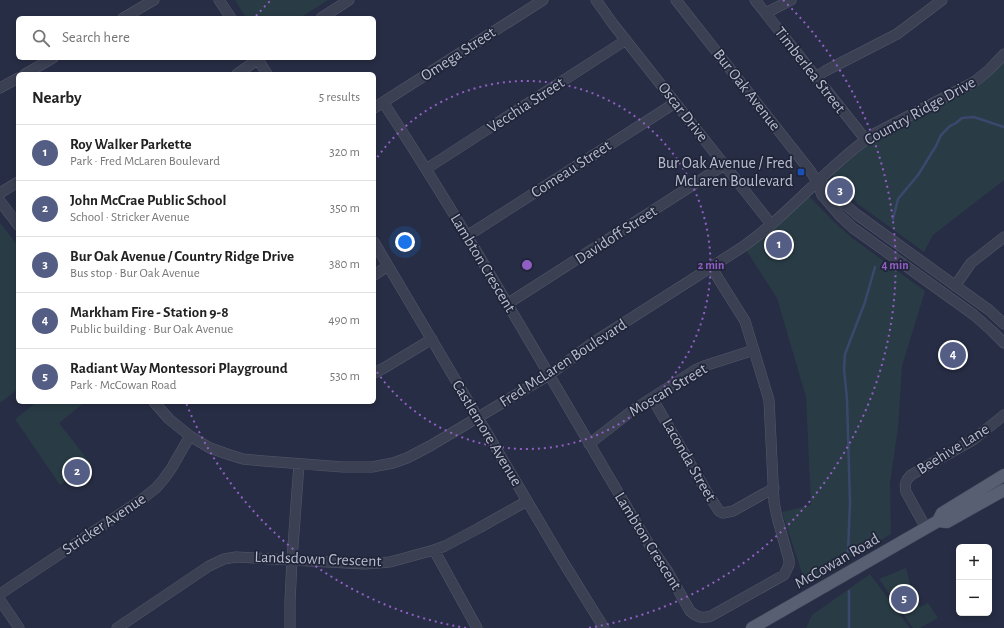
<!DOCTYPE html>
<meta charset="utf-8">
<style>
:root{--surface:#fff;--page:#f6f6f6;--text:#222;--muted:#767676;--line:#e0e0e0;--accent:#545d83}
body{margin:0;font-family:"Alegreya Sans",sans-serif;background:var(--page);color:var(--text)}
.controls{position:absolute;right:12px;bottom:12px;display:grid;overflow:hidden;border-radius:6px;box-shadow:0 2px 6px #0003}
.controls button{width:36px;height:36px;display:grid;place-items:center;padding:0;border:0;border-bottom:1px solid var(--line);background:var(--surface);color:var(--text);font:20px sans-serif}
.you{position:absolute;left:405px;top:242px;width:14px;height:14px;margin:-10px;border:3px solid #fff;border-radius:50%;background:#1a73e8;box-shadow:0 0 0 6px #1a73e833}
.badge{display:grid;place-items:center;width:26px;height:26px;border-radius:50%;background:var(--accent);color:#fff;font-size:13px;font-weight:700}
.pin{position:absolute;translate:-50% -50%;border:2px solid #fff;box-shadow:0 1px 4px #0006}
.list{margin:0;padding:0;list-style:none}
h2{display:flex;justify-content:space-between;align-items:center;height:52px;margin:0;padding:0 16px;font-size:17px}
h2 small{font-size:13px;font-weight:400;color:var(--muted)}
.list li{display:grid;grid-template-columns:26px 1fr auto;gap:12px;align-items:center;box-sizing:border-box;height:56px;padding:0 16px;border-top:1px solid var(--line)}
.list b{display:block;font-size:15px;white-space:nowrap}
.list p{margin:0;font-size:13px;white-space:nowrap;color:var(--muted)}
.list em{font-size:13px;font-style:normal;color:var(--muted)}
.icon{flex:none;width:22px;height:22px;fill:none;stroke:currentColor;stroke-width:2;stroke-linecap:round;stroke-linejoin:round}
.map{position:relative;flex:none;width:1004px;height:628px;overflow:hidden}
.search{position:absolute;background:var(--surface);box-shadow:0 2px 6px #0003;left:16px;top:16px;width:360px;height:44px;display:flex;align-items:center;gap:10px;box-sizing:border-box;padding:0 14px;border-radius:6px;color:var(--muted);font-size:15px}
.panel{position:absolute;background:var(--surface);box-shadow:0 2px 6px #0003;left:16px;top:72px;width:360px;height:332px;border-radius:6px}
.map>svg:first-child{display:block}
.green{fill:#293c45}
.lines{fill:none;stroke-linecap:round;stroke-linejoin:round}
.stream{stroke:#3c476d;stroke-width:2.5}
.minor-casing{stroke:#54586b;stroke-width:11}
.major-casing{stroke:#42475a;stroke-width:13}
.minor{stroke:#3b4053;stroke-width:10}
.major{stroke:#595f73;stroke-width:12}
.ring{fill:none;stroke:#915fc4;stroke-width:2;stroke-dasharray:2 4}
.transit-dot{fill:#1a4fb4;stroke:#202539;stroke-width:1.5}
.labels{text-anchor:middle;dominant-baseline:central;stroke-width:3.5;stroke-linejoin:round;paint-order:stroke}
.street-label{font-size:16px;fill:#b9bdcd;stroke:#202539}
.poi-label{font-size:16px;fill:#b9bdcd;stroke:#202539;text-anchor:end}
.centre{fill:#915fc4;stroke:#202539;stroke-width:2}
.ring-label{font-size:12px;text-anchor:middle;font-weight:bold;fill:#915fc4;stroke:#202539;stroke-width:3.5;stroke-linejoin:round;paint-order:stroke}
</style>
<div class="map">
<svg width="1004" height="628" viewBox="0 0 1004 628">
<rect width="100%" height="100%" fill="#272d44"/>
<path class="green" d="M235,0h93l-28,18h-54z
M1004,60v120l-71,55 -9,17 -66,-48 -26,-29 38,-32 8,-5z
M809,196l26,27 17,15 73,53 -23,75 -4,62 -8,55 1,51 -79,46 -7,2 -23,-70 29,-7 -5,-108 -29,-99 -31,-48 15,-10z
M0,223l18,23v143l-18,14z
M37,402h48l-26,21 32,41 -31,21 -45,-66z
M906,568l7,28 7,11 8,-4 10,15 -18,10h-7l-34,-49z
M870,574l40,54h-104l6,-13z"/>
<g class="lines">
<path class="stream" d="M893,219l5,-20 20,-24 18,-29 5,-11 9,-9 6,-3 6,-5 12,-1 30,10
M848,552l2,-49 -3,-104 -3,-30 1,-15 20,-52 10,-35
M849,591v37"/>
<g class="minor-casing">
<path id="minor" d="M219,0l12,18
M596,0l17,24 158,200
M676,0l135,172 6,10 5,13 18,21 13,12 121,87 18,16 12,12
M755,0l111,140
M766,13l25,-13
M123,18l31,-18
M321,18l28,-18
M257,58l10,16
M25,74l28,-16
M237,74l23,-16
M816,77l9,-6 72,-37 45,-34
M0,88l18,-10
M383,102c95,145 178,296 267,444l18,26 22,39c7,6 12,8 21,5l73,-41 5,-10v-5l-12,-43 -3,-15 -5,-102 -24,-79 -34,-54
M374,108l169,-108
M426,169l200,-129
M817,182l12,6 10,11 17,15 133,96 15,14
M0,193l18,-11
M0,201l18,24
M467,236l208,-133
M374,242l188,318 42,68
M374,275l14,-9
M955,286l16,-23 33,-26
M507,304l217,-139
M374,373l10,-5 48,-29
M652,398l56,96 11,17 4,2 10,-2 41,-23
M154,402l15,17 21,17 20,12 20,7 13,4 21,2 79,6h29l21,-4 14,-5 23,-12 119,-71 45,-33 147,-94c48,-33 85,-81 133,-114l100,-52 15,-12 15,-16
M589,444l44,-34 62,-40 9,-4 50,-16
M926,528l-20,-36c-2,-8 0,-12 5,-17l62,-35 31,-25
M434,550l43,78
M0,594l141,-94 15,-12 7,-8 8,-11 19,-33
M0,600l19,28
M117,628l92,-62 15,-7 12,-2 129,7 25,-2 44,-12 11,-4 34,-18 48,-27
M290,628v-26l2,-42 7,-96"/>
</g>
<g class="major-casing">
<path id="major" d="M938,521l9,1 57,-32
M752,628l186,-107 4,-8 62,-38"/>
</g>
<use href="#minor" class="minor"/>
<use href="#major" class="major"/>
</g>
<g class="ring">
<path d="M374 162A184 184 0 1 1 374 368"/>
<path d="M466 628A368 368 0 0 1 186 403M256 16A368 368 0 0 1 271 0M783 0A368 368 0 0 1 588 628"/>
</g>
<rect class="transit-dot" x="797" y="168" width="8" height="8" rx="2"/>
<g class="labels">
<g class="street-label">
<text transform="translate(458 54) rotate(-33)">Omega Street</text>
<text transform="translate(810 70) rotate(52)">Timberlea Street</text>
<text transform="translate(747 90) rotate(52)">Bur Oak Avenue</text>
<text transform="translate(526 105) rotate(-33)">Vecchia Street</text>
<text transform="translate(920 111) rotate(-29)">Country Ridge Drive</text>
<text transform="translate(683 112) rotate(52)">Oscar Drive</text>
<text transform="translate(571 169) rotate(-33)">Comeau Street</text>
<text transform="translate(616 235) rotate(-33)">Davidoff Street</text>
<text transform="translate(483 263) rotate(59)">Lambton Crescent</text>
<text transform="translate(563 363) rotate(-33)">Fred McLaren Boulevard</text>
<text transform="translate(668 390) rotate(-31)">Moscan Street</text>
<text transform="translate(487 433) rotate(59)">Castlemore Avenue</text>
<text transform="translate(953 449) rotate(-32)">Beehive Lane</text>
<text transform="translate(689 460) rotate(60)">Laconda Street</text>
<text transform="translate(104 524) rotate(-34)">Stricker Avenue</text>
<text transform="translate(648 541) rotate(58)">Lambton Crescent</text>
<text transform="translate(318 559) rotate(2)">Landsdown Crescent</text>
<text transform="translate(837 561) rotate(-30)">McCowan Road</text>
</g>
<g class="poi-label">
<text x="793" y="163">Bur Oak Avenue / Fred<tspan x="793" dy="18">McLaren Boulevard</tspan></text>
</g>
</g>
<circle cx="527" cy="265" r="6" class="centre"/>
<g class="ring-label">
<text x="711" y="269">2 min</text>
<text x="895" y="269">4 min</text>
</g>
</svg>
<div class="controls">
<button>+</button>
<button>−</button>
</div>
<div class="you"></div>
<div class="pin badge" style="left:779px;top:245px">1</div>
<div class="pin badge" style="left:77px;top:472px">2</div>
<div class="pin badge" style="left:840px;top:191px">3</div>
<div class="pin badge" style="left:953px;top:355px">4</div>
<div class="pin badge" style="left:904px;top:599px">5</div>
<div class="search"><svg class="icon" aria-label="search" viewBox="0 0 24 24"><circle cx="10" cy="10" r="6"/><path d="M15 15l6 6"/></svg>Search here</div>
<section class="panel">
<h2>Nearby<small>5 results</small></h2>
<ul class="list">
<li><span class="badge">1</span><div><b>Roy Walker Parkette</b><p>Park · Fred McLaren Boulevard</p></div><em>320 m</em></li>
<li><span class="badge">2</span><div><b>John McCrae Public School</b><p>School · Stricker Avenue</p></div><em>350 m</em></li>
<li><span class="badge">3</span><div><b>Bur Oak Avenue / Country Ridge Drive</b><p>Bus stop · Bur Oak Avenue</p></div><em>380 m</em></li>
<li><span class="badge">4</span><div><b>Markham Fire - Station 9-8</b><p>Public building · Bur Oak Avenue</p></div><em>490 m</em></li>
<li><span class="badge">5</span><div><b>Radiant Way Montessori Playground</b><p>Park · McCowan Road</p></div><em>530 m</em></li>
</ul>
</section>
</div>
